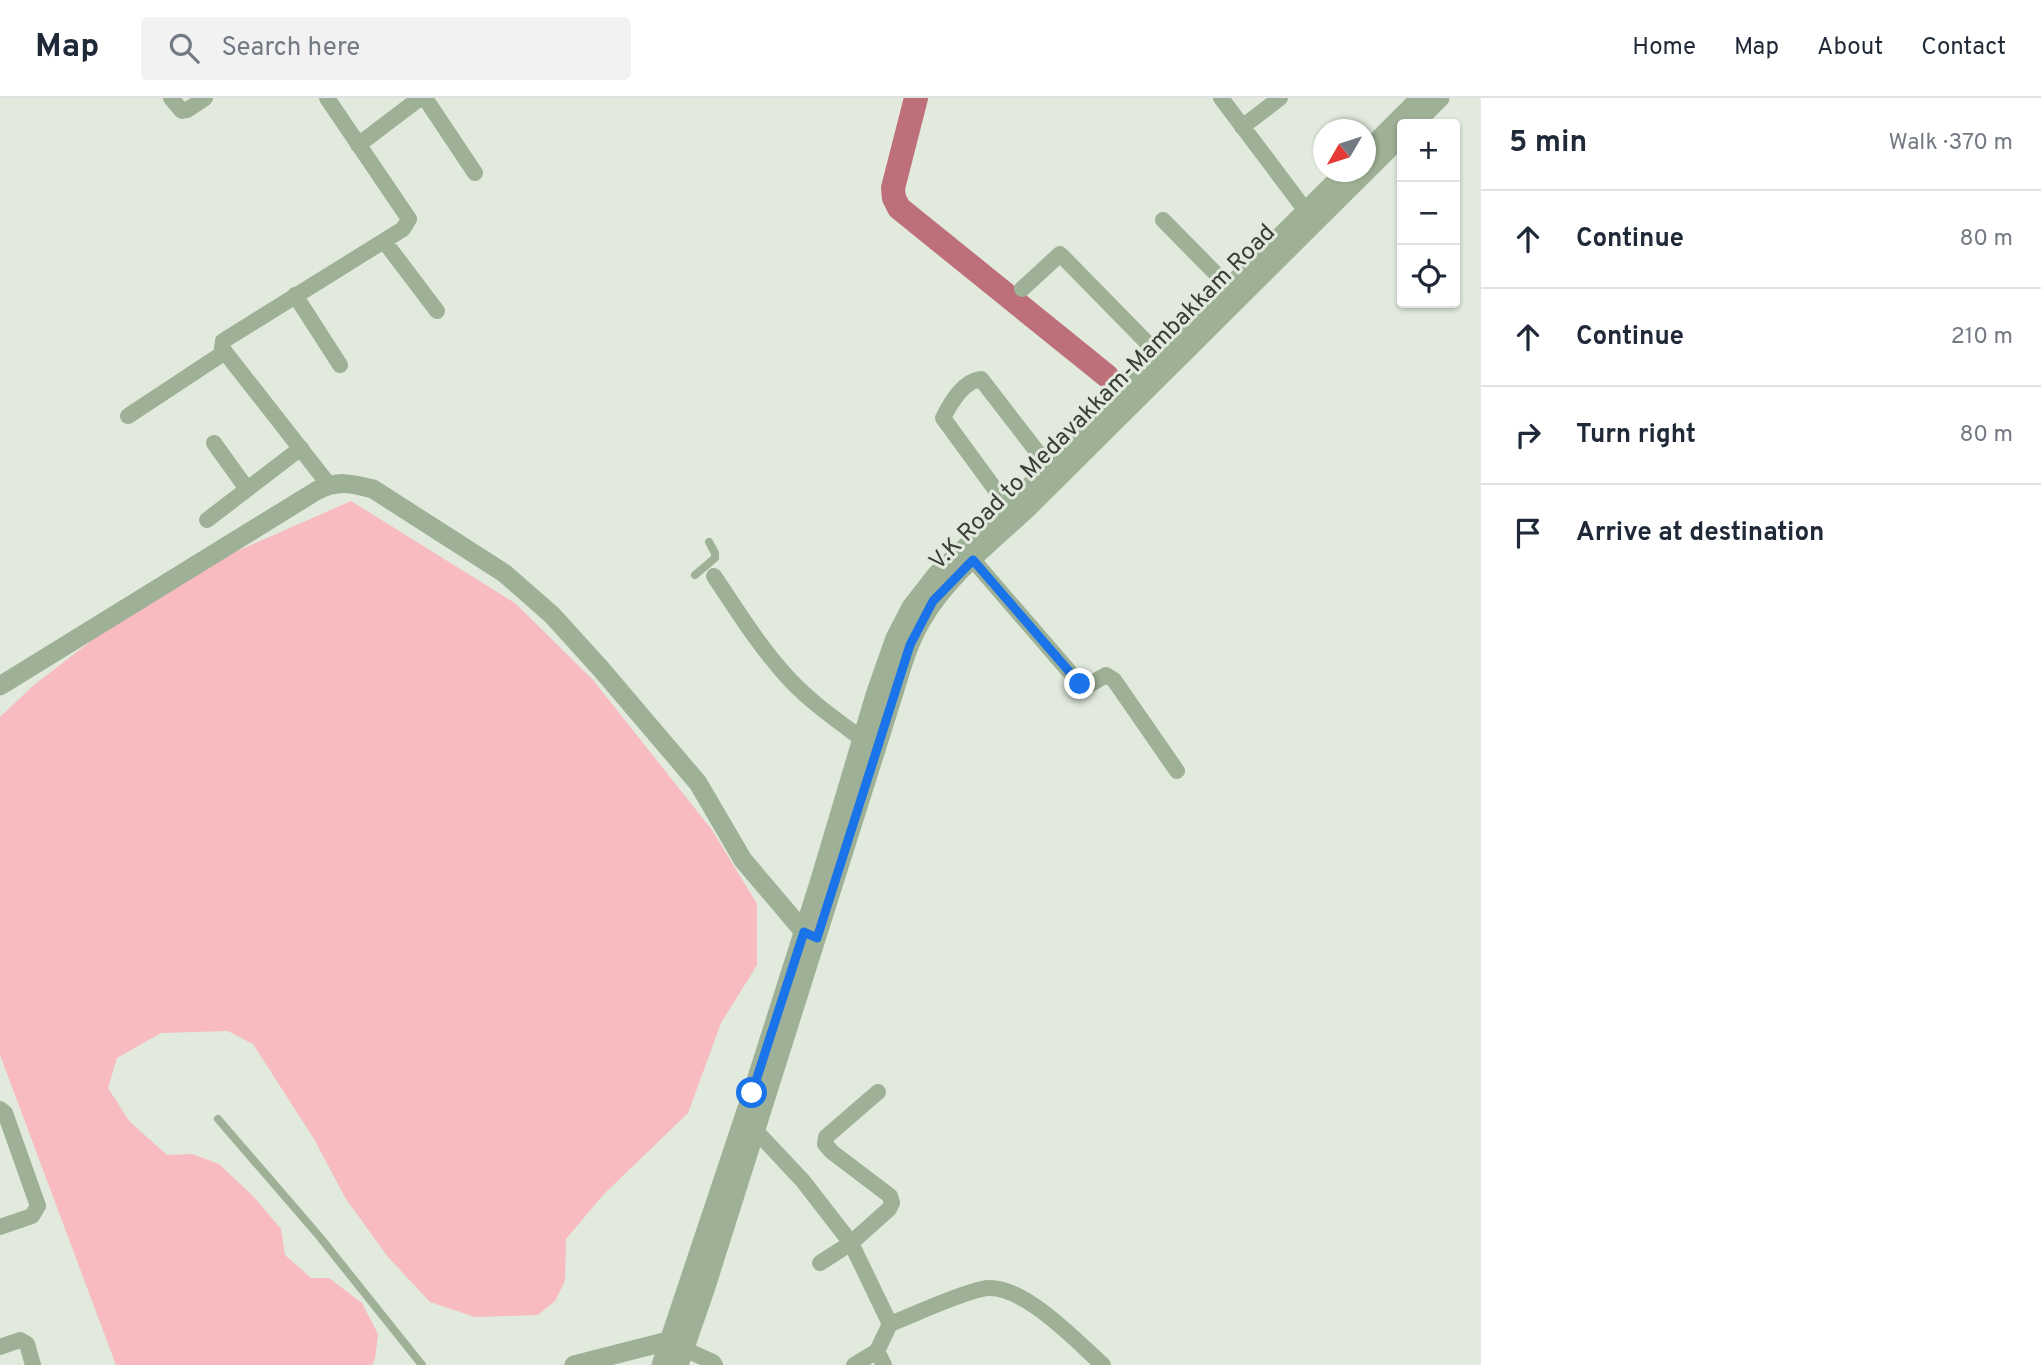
<!DOCTYPE html>
<meta charset="utf-8">
<style>
:root{--surface:#fff;--page:#f2f2f3;--text:#1f2937;--muted:#747a83;--line:#e0e1e3}
body{margin:0;font-family:Overpass,sans-serif;background:var(--page);color:var(--text)}
.controls{position:absolute;right:21px;top:21px;display:grid;overflow:hidden;border-radius:7px;box-shadow:0 2px 5px #0004}
.controls button{width:63px;height:63px;display:grid;place-items:center;padding:0;border:0;border-bottom:2px solid var(--line);background:var(--surface);color:var(--text);font:35px sans-serif}
.compass{position:absolute;left:1313px;top:21px;width:63px;height:63px;border-radius:50%;background:var(--surface);box-shadow:0 2px 5px #0004;rotate:231deg}
.stop{position:absolute;width:21px;height:21px;margin:-16px;border:5px solid #1a73e8;border-radius:50%;background:#fff}
.stop.end{background:#1a73e8;border-color:#fff;box-shadow:0 2px 7px #0008}
.list{margin:0;padding:0;list-style:none}
h2{display:flex;justify-content:space-between;align-items:center;height:91px;margin:0;padding:0 28px;font-size:30px}
h2 small{font-size:23px;font-weight:400;color:var(--muted)}
.list li{display:grid;grid-template-columns:46px 1fr auto;gap:21px;align-items:center;box-sizing:border-box;height:98px;padding:0 28px;border-top:2px solid var(--line)}
.list b{display:block;font-size:26px;white-space:nowrap}
.list em{font-size:23px;font-style:normal;color:var(--muted)}
.icon{flex:none;width:38px;height:38px;fill:none;stroke:currentColor;stroke-width:2;stroke-linecap:round;stroke-linejoin:round}
.map{position:relative;flex:none;width:1481px;height:1267px;overflow:hidden}
header{display:flex;align-items:center;gap:42px;box-sizing:border-box;height:98px;padding:0 35px;background:var(--surface);border-bottom:2px solid var(--line)}
header strong{font-size:33px}
nav{display:flex;gap:38px;margin-inline-start:auto;font-size:24px}
.search{width:490px;height:63px;background:var(--page);display:flex;align-items:center;gap:18px;box-sizing:border-box;padding:0 24px;border-radius:7px;color:var(--muted);font-size:26px}
main{display:flex}
aside{flex:1;background:var(--surface)}
.map>svg:first-child{display:block}
.green{fill:#f7bbc0}
.lines{fill:none;stroke-linecap:round;stroke-linejoin:round}
.river{stroke:#bd7079;stroke-width:24}
.service{stroke:#9eb095;stroke-width:8}
.minor{stroke:#9eb095;stroke-width:16}
.tertiary{stroke:#9eb095;stroke-width:19}
.route{stroke:#1a73e8;stroke-width:9}
.labels{text-anchor:middle;dominant-baseline:central;stroke-width:6;stroke-linejoin:round;paint-order:stroke}
.street-label{font-size:24px;fill:#3a3d38;stroke:#e1eadd}
</style>
<header>
<strong>Map</strong>
<div class="search"><svg class="icon" aria-label="search" viewBox="0 0 24 24"><circle cx="10" cy="10" r="6"/><path d="M15 15l6 6"/></svg>Search here</div>
<nav><a>Home</a><a>Map</a><a>About</a><a>Contact</a></nav>
</header>
<main>
<div class="map">
<svg width="1481" height="1267" viewBox="0 0 1481 1267">
<rect width="100%" height="100%" fill="#e1eadd"/>
<path class="green" d="M351,403l164,102 78,77 119,150 45,74v61l-36,58 -33,90 -85,82 -37,44 -1,42 -10,20 -17,14 -63,2 -45,-15 -42,-45 -42,-58 -32,-60 -61,-95 -25,-13 -67,2 -44,25 -9,30 21,33 38,34 25,-1 27,10 35,33 27,32 4,26 26,23h18l33,25 16,31 -3,25 -3,6h-256l-116,-310v-338l34,-32 135,-104z"/>
<g class="lines">
<path class="river" d="M916,0l-23,90 1,10 5,10 208,168"/>
<path class="service" d="M695,477l20,-17v-5l-6,-11
M218,1021l101,117 103,129"/>
<path class="minor" d="M171,0l11,13 5,-1 18,-12
M425,0l50,75
M1221,0l91,121
M1242,29l38,-29
M358,47l62,-47
M1163,122l66,67
M384,143l53,70
M1022,191l38,-35 100,102
M295,197l45,70
M225,254l104,133
M128,318l97,-64 -3,-4 1,-7 180,-112 6,-10 -82,-121
M214,345l33,46
M1014,417l-71,-97c8,-16 20,-37 38,-39l68,88
M207,422l94,-72
M973,462l107,124 7,2 19,-11 8,5 63,91
M714,478c24,36 47,73 77,105 21,22 47,40 71,58
M0,1011l5,4 33,93 -6,10 -32,11
M755,1032l48,51 48,62 39,81 -13,27 7,14
M820,1165l31,-20 38,-34 3,-6 -2,-7 -58,-44 -7,-8 1,-7 52,-45
M890,1226c28,-11 65,-29 92,-35 38,-9 95,53 121,76
M0,1249l20,-7 7,4 6,21
M684,1251l29,13 2,3
M854,1267l23,-14"/>
<path class="tertiary" d="M1414,26l26,-26
M1366,54l54,-54
M0,588l316,-195c22,-11 34,-8 57,-2l131,84 48,42 49,54 97,114 45,77 61,72 9,4
M574,1267l94,-24 9,4
M661,1267l91,-272 67,-210 56,-188 20,-57 16,-31 25,-32 86,-81 323,-322
M679,1267l26,-75 188,-594c8,-26 15,-53 29,-76 26,-45 71,-79 108,-114l372,-370"/>
</g>
<g class="lines">
<path class="route" d="M752,995l52,-161 13,6 93,-293 23,-44 40,-41 107,124"/>
</g>
<g class="labels">
<g class="street-label">
<text transform="translate(1103 300) rotate(-45)">V.K Road to Medavakkam-Mambakkam Road</text>
</g>
</g>
</svg>
<div class="controls">
<button>+</button>
<button>−</button>
<button><svg class="icon" aria-label="locate" viewBox="0 0 24 24"><circle cx="12" cy="12" r="6"/><path d="M12 2v4M12 18v4M2 12h4M18 12h4"/></svg></button>
</div>
<svg class="compass" viewBox="-18 -18 36 36"><path d="M0-13l5 13h-10z" fill="#e53935"/><path d="M0 13l5-13h-10z" fill="#747a83"/></svg>
<div class="stop" style="left:752px;top:995px"></div>
<div class="stop end" style="left:1080px;top:586px"></div>
</div>
<aside>
<h2>5 min<small>Walk · 370 m</small></h2>
<ul class="list">
<li><svg class="icon" aria-label="ahead" viewBox="0 0 24 24"><path d="M12 20V5M6 11l6-6 6 6"/></svg><div><b>Continue</b></div><em>80 m</em></li>
<li><svg class="icon" aria-label="ahead" viewBox="0 0 24 24"><path d="M12 20V5M6 11l6-6 6 6"/></svg><div><b>Continue</b></div><em>210 m</em></li>
<li><svg class="icon" aria-label="right" viewBox="0 0 24 24"><path d="M7 20v-9h11M14 6l5 5-5 5"/></svg><div><b>Turn right</b></div><em>80 m</em></li>
<li><svg class="icon" aria-label="arrive" viewBox="0 0 24 24"><path d="M6 21V4h12l-3 4 3 4H6"/></svg><div><b>Arrive at destination</b></div></li>
</ul>
</aside>
</main>
